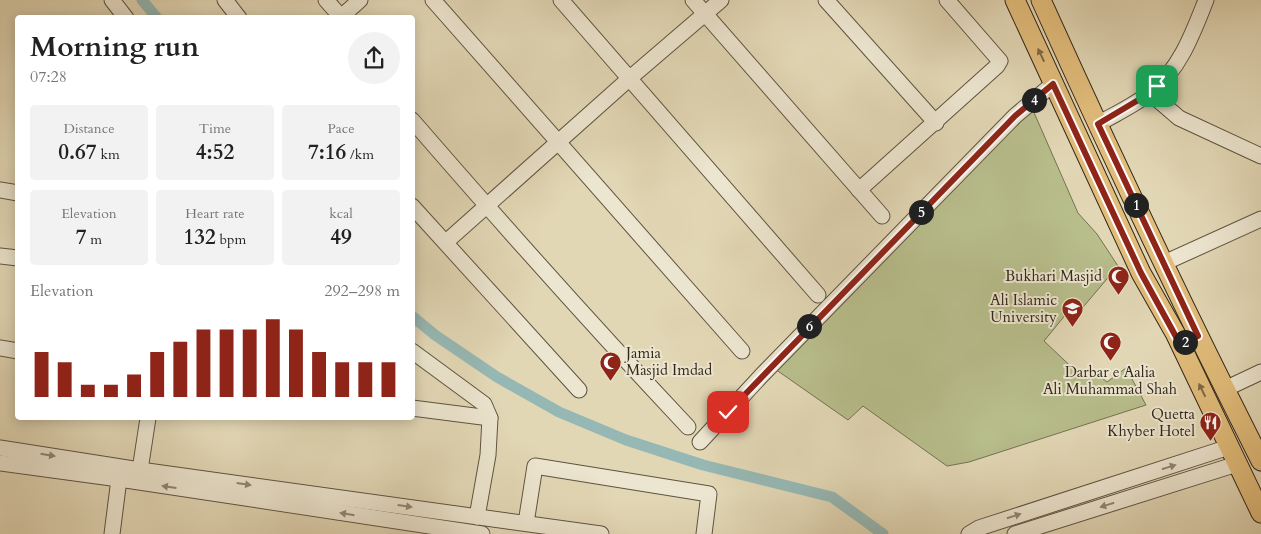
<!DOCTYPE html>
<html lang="en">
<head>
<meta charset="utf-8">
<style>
	body { margin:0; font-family:Cardo,serif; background:#f2f2f2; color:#222; height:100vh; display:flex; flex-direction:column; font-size:19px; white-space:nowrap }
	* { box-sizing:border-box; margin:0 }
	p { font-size:16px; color:#767676 }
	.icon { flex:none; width:28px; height:28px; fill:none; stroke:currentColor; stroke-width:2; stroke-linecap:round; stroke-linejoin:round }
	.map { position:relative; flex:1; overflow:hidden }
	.details { position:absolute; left:15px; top:15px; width:400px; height:405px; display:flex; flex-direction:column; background:#fff; border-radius:5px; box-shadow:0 2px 12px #0003 }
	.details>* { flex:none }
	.pin { position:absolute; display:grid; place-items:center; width:42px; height:42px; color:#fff; margin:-21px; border-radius:10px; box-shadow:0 2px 8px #0006 }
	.km { position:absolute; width:25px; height:25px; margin:-12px; border-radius:50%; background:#222; color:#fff; font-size:14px; line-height:25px; text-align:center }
	.round { display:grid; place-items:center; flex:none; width:52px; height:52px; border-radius:26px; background:#f2f2f2 }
	.overview { display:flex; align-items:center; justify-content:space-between; height:85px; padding:0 15px }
	h1 { font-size:28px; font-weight:800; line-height:38px }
	.stats { display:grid; grid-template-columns:repeat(3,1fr); gap:8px; height:85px; padding:5px 15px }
	.stats div { display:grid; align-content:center; border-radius:5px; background:#f2f2f2; text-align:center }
	.stats b { font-size:21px; font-weight:800 }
	.stats small { font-size:14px; font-weight:400 }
	.stats p { font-size:14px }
	.chart { height:140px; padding:10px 15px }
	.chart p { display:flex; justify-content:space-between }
	.chart svg { width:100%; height:90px; margin-top:5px; stroke:#8f2418; stroke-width:6 }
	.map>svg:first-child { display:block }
	.green { fill:#b7bd8b; stroke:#757252 }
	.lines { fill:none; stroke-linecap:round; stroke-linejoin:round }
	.canal { stroke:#96b8b4; stroke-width:11 }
	.minor-casing { stroke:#5f5341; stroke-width:17 }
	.major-casing { stroke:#33271a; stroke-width:21 }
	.minor { stroke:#ece5cf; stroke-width:15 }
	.major { stroke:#e1bc7a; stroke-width:19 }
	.oneway { fill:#816a45 }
	.oneway2 { fill:#908674 }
	.route-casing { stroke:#fff; stroke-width:10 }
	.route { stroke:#8f2418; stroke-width:6 }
	.labels { text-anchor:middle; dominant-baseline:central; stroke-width:4; stroke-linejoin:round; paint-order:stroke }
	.poi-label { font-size:15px; fill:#33271a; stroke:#ece5cf; text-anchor:end }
</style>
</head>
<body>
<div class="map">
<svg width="1261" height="534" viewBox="0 0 1261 534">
	<rect width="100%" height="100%" fill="#e2d7b5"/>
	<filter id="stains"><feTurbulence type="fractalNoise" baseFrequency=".004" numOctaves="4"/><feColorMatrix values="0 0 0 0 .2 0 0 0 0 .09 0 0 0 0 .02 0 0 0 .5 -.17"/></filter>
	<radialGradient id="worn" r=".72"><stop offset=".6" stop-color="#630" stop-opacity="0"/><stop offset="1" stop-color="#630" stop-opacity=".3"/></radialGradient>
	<!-- green -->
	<path class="green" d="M1032 108 1078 213 1097 234 1118 266 1078 313H1067L1044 341 1081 376 1092 370 1107 382 1126 368 1146 405 969 462 947 466 863 406 848 420 775 369Z"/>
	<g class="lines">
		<!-- canal -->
		<g class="canal">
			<path d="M142 0 157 18"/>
			<path d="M412 316 435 335 497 377 559 412 626 440 703 465 832 497 883 534"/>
		</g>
		<defs>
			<g id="minor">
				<path d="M112 0 126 18"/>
				<path d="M225 0 239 18"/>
				<path d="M326 0 341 17"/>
				<path d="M433 0 742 351"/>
				<path d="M561 0 818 295"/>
				<path d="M693 0 882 216"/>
				<path d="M826 0 936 123"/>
				<path d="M340 18 360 0"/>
				<path d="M1150 93 1179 118 1261 156"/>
				<path d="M412 120C502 224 594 327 688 427"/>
				<path d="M1098 124C1115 114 1135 105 1151 92 1180 69 1193 33 1206 0"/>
				<path d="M0 190 18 193"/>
				<path d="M859 190 997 66 1000 61 947 0"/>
				<path d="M412 206 579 390"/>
				<path d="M446 242 630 78 721 0"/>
				<path d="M0 256 18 258"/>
				<path d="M1164 263 1261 219"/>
				<path d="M0 348 18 351"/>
				<path d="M412 351 484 404 490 418 488 455 477 517"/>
				<path d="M1225 389 1261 372"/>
				<path d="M412 408 490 418"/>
				<path d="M700 442 762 375 1015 116 1053 84"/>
				<path d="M0 448 140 470 601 534"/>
				<path d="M0 463 119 479 482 534"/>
				<path d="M140 470 148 418"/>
				<path d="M526 523 535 466 709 494 704 534"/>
				<path d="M112 534 119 479"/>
				<path d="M969 534 979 528 1229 447"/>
				<path d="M1015 534 1237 464"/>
			</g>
			<g id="major">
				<path d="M1015 0 1141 273 1175 333 1261 513"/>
				<path d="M1041 0C1111 155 1184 309 1261 461"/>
			</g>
		</defs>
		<!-- minor casing -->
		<use href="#minor" class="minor-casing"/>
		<!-- major casing -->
		<use href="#major" class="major-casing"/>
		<!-- minor -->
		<use href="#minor" class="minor"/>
		<!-- major -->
		<use href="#major" class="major"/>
	</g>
	<!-- one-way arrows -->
	<defs><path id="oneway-solid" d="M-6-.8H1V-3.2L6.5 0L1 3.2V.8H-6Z" transform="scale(1.25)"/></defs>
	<g class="oneway">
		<use href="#oneway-solid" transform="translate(1041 55) rotate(-115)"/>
		<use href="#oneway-solid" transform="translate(1202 390) rotate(-116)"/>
	</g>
	<g class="oneway2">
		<use href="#oneway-solid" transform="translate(48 455) rotate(9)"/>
		<use href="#oneway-solid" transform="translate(1169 467) rotate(-18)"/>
		<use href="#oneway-solid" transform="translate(244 484) rotate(8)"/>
		<use href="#oneway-solid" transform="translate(169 487) rotate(-172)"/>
		<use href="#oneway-solid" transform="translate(1107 505) rotate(163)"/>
		<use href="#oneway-solid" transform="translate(405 506) rotate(8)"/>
		<use href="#oneway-solid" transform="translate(347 514) rotate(-171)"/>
		<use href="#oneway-solid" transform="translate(1014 516) rotate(-18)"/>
	</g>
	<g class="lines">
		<defs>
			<path id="route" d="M728 412 1015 116 1053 84 1141 273 1180 344 1198 336 1098 124 1150 93 1157 86"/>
		</defs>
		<!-- route casing -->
		<use href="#route" class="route-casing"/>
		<!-- route -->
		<use href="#route" class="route"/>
	</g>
	<!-- icons -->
	<defs>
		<symbol id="mosque-pin" viewBox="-11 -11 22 30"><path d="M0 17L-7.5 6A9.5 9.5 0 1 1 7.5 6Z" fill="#8f2418" stroke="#ece5cf"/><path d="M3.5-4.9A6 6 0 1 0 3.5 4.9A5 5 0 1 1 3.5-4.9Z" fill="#fff"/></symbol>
		<symbol id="university-pin" viewBox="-11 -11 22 30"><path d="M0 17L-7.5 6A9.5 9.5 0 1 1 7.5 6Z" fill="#8f2418" stroke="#ece5cf"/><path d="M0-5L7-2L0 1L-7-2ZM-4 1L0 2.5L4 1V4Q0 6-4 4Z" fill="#fff"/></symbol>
		<symbol id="restaurant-pin" viewBox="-11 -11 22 30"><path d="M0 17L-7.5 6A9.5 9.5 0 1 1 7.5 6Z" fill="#8f2418" stroke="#ece5cf"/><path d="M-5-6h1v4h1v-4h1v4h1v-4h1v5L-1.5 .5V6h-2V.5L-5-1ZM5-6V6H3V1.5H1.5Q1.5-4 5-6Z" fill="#fff"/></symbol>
	</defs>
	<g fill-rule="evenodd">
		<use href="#mosque-pin" x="1106" y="264" width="25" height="34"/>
		<use href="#university-pin" x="1060" y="296" width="25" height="34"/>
		<use href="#mosque-pin" x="1098" y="330" width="25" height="34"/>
		<use href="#mosque-pin" x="598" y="350" width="25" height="34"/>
		<use href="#restaurant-pin" x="1198" y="410" width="25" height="34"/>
	</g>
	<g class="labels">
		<!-- poi labels -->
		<g class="poi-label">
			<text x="1102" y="276">Bukhari Masjid</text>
			<text x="1057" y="300">Ali Islamic<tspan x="1057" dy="17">University</tspan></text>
			<text x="626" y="353" text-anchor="start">Jamia<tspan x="626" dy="17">Masjid Imdad</tspan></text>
			<text x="1110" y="372" text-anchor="middle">Darbar e Aalia<tspan x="1110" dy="17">Ali Muhammad Shah</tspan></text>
			<text x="1195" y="414">Quetta<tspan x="1195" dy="17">Khyber Hotel</tspan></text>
		</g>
	</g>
	<rect width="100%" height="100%" filter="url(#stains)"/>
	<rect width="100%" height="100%" fill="url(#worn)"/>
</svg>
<div class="pin" style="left:1157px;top:86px;background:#1e9e55"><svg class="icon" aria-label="arrive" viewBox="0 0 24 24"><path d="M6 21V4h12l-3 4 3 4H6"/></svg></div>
<div class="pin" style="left:728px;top:412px;background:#d93025"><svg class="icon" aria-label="check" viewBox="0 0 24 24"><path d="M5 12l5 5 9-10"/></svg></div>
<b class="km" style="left:1136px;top:205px">1</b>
<b class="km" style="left:1185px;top:342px">2</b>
<b class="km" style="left:1034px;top:100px">4</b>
<b class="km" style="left:921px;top:212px">5</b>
<b class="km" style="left:809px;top:326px">6</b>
<section class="details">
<div class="overview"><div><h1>Morning run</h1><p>07:28</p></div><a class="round"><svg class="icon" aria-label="share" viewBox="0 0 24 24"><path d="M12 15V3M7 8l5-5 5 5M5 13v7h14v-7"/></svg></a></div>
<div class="stats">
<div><p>Distance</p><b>0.67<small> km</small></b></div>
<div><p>Time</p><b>4:52</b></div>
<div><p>Pace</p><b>7:16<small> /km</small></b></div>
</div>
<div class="stats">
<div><p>Elevation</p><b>7<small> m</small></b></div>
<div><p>Heart rate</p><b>132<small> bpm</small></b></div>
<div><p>kcal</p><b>49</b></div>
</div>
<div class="chart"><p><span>Elevation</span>292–298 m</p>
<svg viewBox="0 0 160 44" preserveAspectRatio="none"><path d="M5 44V22M15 44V27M25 44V38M35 44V38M45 44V33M55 44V22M65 44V17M75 44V11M85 44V11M95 44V11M105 44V6M115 44V11M125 44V22M135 44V27M145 44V27M155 44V27"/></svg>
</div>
</section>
</div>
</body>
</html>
